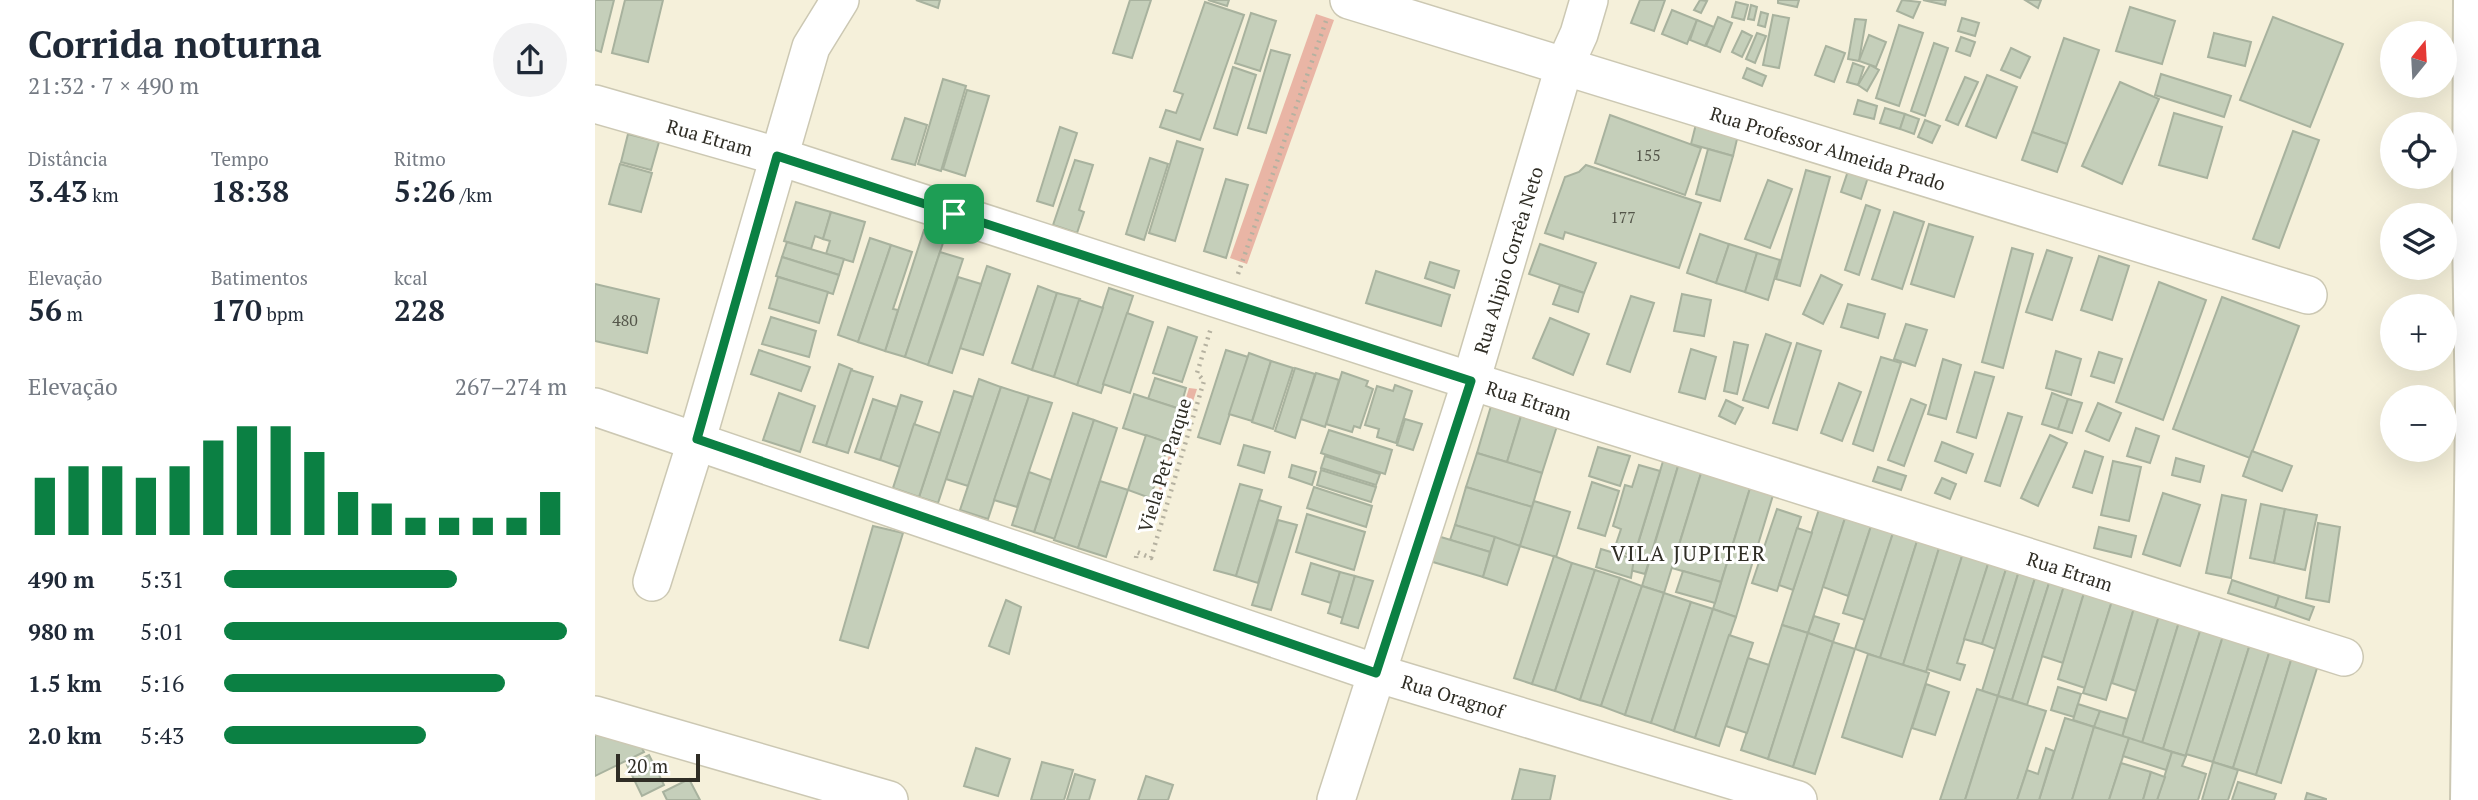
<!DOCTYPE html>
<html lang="pt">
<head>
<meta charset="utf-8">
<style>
	body { margin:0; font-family:"PT Serif",serif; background:#f2f2f3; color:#1f2937; height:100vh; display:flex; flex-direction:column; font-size:26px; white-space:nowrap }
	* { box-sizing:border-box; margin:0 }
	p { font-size:23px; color:#747a83 }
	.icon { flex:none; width:38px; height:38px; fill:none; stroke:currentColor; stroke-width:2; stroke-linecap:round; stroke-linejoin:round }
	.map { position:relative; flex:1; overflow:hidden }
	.side { display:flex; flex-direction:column; background:#fff; width:595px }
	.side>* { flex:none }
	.needle { width:46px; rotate:18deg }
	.buttons { position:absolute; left:1785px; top:21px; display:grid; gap:14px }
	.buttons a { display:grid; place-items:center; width:77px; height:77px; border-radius:50%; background:#fff; box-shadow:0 7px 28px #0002; font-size:35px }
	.scale { position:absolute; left:21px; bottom:18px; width:84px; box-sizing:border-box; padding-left:7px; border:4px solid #2f2d25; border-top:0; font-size:19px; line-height:24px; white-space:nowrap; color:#2f2d25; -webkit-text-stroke:5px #fff; paint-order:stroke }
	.pin { position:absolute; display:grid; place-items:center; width:60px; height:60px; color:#fff; margin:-30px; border-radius:14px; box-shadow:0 4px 10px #0006 }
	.round { display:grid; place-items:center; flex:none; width:74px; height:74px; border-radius:37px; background:#f2f2f3 }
	.headline { display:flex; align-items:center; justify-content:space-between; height:119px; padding:0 28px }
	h1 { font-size:38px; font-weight:700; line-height:52px }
	.metrics { display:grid; grid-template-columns:repeat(3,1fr); gap:10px; height:119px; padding:7px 28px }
	.metrics div { display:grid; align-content:center }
	.metrics b { font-size:30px; font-weight:700 }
	.metrics small { font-size:19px; font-weight:400 }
	.metrics p { font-size:19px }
	.chart { height:196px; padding:14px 28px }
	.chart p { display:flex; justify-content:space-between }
	.chart svg { width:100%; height:126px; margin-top:7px; stroke:#0b8043; stroke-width:6 }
	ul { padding:0 28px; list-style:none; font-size:23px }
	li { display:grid; grid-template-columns:112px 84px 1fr; align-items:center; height:52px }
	li i { height:18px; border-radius:9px; background:#0b8043 }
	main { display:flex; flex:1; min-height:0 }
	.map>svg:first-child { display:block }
	.green { fill:#e9b5a5 }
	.building { fill:#c5cfba; stroke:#a8b29e; stroke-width:2 }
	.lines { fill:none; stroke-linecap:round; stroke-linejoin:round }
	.minor-casing { stroke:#ccc8b3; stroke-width:40 }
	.highway-casing { stroke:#ccc8b3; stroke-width:42 }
	.path { stroke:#b5b1a0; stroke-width:4.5; stroke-dasharray:2 5; stroke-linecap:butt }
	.minor { stroke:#fff; stroke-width:37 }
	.highway { stroke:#fff; stroke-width:38 }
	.route-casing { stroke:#fff; stroke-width:14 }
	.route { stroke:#0b8043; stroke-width:9 }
	.labels { text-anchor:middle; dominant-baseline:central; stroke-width:6; stroke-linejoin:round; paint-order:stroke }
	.number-label { font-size:16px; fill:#54564a }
	.street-label { font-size:19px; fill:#2f2d25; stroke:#fff }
	.neighbourhood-label { font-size:21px; letter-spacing:2px; fill:#2f2d25; stroke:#fff }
</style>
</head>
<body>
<main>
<section class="side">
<div class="headline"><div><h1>Corrida noturna</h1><p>21:32 · 7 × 490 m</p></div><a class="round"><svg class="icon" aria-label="share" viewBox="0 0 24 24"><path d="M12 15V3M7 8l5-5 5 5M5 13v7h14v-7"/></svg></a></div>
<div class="metrics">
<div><p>Distância</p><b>3.43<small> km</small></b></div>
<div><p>Tempo</p><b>18:38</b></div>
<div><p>Ritmo</p><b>5:26<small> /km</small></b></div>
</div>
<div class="metrics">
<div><p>Elevação</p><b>56<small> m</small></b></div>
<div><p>Batimentos</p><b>170<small> bpm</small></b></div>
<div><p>kcal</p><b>228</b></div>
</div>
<div class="chart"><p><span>Elevação</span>267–274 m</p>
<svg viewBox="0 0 160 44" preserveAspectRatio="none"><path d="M5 44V24M15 44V20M25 44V20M35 44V24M45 44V20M55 44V11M65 44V6M75 44V6M85 44V15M95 44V29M105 44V33M115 44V38M125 44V38M135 44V38M145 44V38M155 44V29"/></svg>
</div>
<ul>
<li><b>490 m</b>5:31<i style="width:68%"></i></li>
<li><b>980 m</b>5:01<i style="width:100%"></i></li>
<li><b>1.5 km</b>5:16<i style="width:82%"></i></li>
<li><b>2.0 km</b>5:43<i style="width:59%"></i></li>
</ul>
</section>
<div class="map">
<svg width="1883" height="800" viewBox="0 0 1883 800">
	<rect width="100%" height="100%" fill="#f5f0da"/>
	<!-- green -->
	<g class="green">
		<path d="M721 14 739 20 652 264 635 258Z"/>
		<path d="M594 388 602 389 566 501 561 499Z"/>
	</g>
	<!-- building -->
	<g class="building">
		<path d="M0 0H19L6 52 0 50Z"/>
		<path d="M30 0H68L53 62 17 53Z"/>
		<path d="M321 0H345L343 8Z"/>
		<path d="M535 0H556L537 58 518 53Z"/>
		<path d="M613 0H634L632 6Z"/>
		<path d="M1045 0H1070L1059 31 1036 23Z"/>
		<path d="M1105 0 1112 1 1106 13 1099 10Z"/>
		<path d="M1183 0H1204L1202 7 1183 3Z"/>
		<path d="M1307 0 1325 2 1318 18 1302 11Z"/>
		<path d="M1328 0H1351L1350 5Z"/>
		<path d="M1430 0H1446L1443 8Z"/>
		<path d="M610 2 649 15 605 140 565 127 571 110 581 113 588 94 579 91Z"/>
		<path d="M1141 2 1153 5 1149 20 1137 17Z"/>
		<path d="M1156 5 1162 7 1159 20 1153 19Z"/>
		<path d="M1535 7 1580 21 1567 64 1521 51Z"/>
		<path d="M1077 10 1102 20 1092 44 1067 34Z"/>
		<path d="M1166 12 1173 14 1170 27 1163 25Z"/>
		<path d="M656 13 681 21 665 71 640 63Z"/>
		<path d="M1178 15 1194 18 1184 68 1168 65Z"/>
		<path d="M1123 17 1137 23 1125 52 1111 46Z"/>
		<path d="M1678 17 1748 44 1715 127 1645 100Z"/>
		<path d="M1367 18 1384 23 1380 36 1363 31Z"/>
		<path d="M1260 19 1271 20 1264 61 1253 59Z"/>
		<path d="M1102 20 1119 27 1110 46 1095 40Z"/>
		<path d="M1304 25 1328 33 1304 106 1281 98Z"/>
		<path d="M1147 31 1157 36 1147 57 1137 52Z"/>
		<path d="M1162 33 1171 36 1160 63 1151 59Z"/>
		<path d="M1619 33 1656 42 1650 66 1613 57Z"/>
		<path d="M1274 35 1291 42 1281 67 1264 61Z"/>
		<path d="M1366 37 1380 42 1375 56 1361 51Z"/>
		<path d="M1469 38 1504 50 1472 144 1437 132Z"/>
		<path d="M1339 43 1353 48 1330 116 1316 111Z"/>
		<path d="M1231 46 1250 53 1239 82 1220 75Z"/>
		<path d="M1416 48 1435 57 1425 78 1406 70Z"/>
		<path d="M676 50 695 55 671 133 653 128Z"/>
		<path d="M1258 63 1269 67 1263 85 1252 82Z"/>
		<path d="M1275 65 1284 70 1272 91 1263 85Z"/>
		<path d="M638 67 661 75 642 135 619 128Z"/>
		<path d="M1152 68 1171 76 1167 86 1148 78Z"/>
		<path d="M1566 74 1636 96 1629 117 1560 95Z"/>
		<path d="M1392 75 1422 87 1401 138 1371 126Z"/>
		<path d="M1370 77 1383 82 1363 125 1351 120Z"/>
		<path d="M348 79 371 86 346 171 323 164Z"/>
		<path d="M1525 82 1564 99 1527 184 1487 166Z"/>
		<path d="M372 90 394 96 370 176 348 169Z"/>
		<path d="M1263 100 1282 106 1279 119 1259 114Z"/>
		<path d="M1290 108 1310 114 1305 129 1285 123Z"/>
		<path d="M1579 113 1627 127 1612 178 1564 165Z"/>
		<path d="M1310 114 1324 119 1319 134 1305 129Z"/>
		<path d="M1015 115 1106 148 1090 195 1000 163Z"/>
		<path d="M310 118 332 125 320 165 297 159Z"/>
		<path d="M1330 120 1345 126 1337 143 1323 137Z"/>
		<path d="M1101 124 1143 135 1138 156 1096 144Z"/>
		<path d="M465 127 482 133 458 206 442 201Z"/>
		<path d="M1698 131 1724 140 1684 248 1658 239Z"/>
		<path d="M1437 132 1472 144 1462 172 1427 160Z"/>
		<path d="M33 134 64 142 56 170 26 162Z"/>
		<path d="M582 141 608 149 580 241 554 233Z"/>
		<path d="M1113 149 1138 156 1125 201 1101 194Z"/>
		<path d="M555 158 573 164 549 240 531 234Z"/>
		<path d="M480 160 498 165 484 210 489 212 482 233 458 225Z"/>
		<path d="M25 164 57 173 46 212 14 204Z"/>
		<path d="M991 165 1106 203 1084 268 970 232 968 239 950 233 970 177 984 172Z"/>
		<path d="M1255 165 1275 171 1266 199 1246 192Z"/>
		<path d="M1211 170 1235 177 1205 286 1181 279Z"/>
		<path d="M631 179 653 185 631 258 609 251Z"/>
		<path d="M1173 180 1197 189 1175 248 1150 239Z"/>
		<path d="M201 202 236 212 228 239 220 236 216 249 189 241Z"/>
		<path d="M1271 205 1285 210 1264 275 1250 270Z"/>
		<path d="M236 212 270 222 258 262 231 254 235 241 228 239Z"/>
		<path d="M1299 212 1329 222 1307 289 1277 279Z"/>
		<path d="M1334 224 1378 237 1359 297 1316 284Z"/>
		<path d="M329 230 350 237 310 357 290 351Z"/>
		<path d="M1105 234 1134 244 1121 283 1092 273Z"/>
		<path d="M275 238 296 245 263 342 243 335Z"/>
		<path d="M192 242 249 259 244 275 187 257Z"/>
		<path d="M945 244 1001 263 989 293 934 274Z"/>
		<path d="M1134 244 1162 253 1150 292 1121 283Z"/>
		<path d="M296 245 317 252 298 309 303 310 290 351 263 342Z"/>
		<path d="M1417 248 1438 254 1408 368 1387 362Z"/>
		<path d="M1452 250 1477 258 1457 320 1431 312Z"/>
		<path d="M345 252 368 259 333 365 310 357Z"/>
		<path d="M1162 253 1185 260 1173 300 1150 292Z"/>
		<path d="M1504 256 1534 266 1517 320 1486 310Z"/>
		<path d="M187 257 244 275 238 294 181 276Z"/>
		<path d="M835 262 864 271 859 288 830 278Z"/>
		<path d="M392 266 415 274 388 355 365 348Z"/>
		<path d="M781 271 855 295 846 326 771 303Z"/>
		<path d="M1226 275 1247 285 1228 324 1208 314Z"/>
		<path d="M183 277 233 292 224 323 174 308Z"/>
		<path d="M363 277 386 284 357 373 333 365Z"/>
		<path d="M1564 282 1611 300 1568 420 1521 402Z"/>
		<path d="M0 284 64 299 52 353 0 341Z"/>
		<path d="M965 285 989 293 983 312 958 304Z"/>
		<path d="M443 286 462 293 437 370 417 363Z"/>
		<path d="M514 288 538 296 506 393 482 385Z"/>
		<path d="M462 293 485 299 459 377 437 370Z"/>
		<path d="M1087 294 1116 300 1109 336 1079 331Z"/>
		<path d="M1036 296 1059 303 1035 372 1012 364Z"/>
		<path d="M1627 297 1704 326 1655 458 1578 429Z"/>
		<path d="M484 300 508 308 482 385 459 377Z"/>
		<path d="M1253 304 1290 314 1283 338 1246 327Z"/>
		<path d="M532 313 558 322 535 393 508 384Z"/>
		<path d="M176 317 221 331 214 357 167 344Z"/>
		<path d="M955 318 994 334 978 375 938 358Z"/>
		<path d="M1311 324 1332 330 1320 366 1299 359Z"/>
		<path d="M573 327 602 337 587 382 558 373Z"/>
		<path d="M1171 334 1196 343 1173 408 1148 400Z"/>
		<path d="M1139 342 1153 345 1142 394 1129 391Z"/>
		<path d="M1202 343 1226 351 1202 430 1178 423Z"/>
		<path d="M1096 349 1121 357 1110 399 1084 392Z"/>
		<path d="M164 350 215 367 206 391 156 374Z"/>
		<path d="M631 350 653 357 625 444 603 437Z"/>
		<path d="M1461 351 1486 359 1476 395 1451 388Z"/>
		<path d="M1504 352 1527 359 1519 383 1496 376Z"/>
		<path d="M654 353 676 361 657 421 634 414Z"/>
		<path d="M1286 357 1306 363 1278 451 1258 444Z"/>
		<path d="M1348 359 1366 365 1351 419 1333 414Z"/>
		<path d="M676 361 698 368 678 429 657 422Z"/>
		<path d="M244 364 257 369 231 446 218 442Z"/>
		<path d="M700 368 720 374 700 438 680 431Z"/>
		<path d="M256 370 278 377 253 453 231 446Z"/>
		<path d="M747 372 773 381 771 386 778 389 765 428 759 426 757 432 731 424Z"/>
		<path d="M1380 372 1399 377 1381 438 1362 432Z"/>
		<path d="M721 373 744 380 730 427 706 419Z"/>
		<path d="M560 378 591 388 585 409 553 399Z"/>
		<path d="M384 379 406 387 373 486 351 479Z"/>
		<path d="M1244 383 1266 392 1247 441 1226 433Z"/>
		<path d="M800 385 817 391 801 443 782 437 784 429 770 425 782 386 798 391Z"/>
		<path d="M406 387 434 396 393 519 365 510Z"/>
		<path d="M359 391 378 397 343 503 324 497Z"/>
		<path d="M184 393 220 406 205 452 168 440Z"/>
		<path d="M1457 393 1473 399 1463 429 1447 424Z"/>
		<path d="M539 394 585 409 574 443 528 428Z"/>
		<path d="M306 395 327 402 305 467 285 460Z"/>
		<path d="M434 396 457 403 422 507 399 500Z"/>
		<path d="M278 399 302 407 285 460 260 452Z"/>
		<path d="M1316 399 1331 405 1309 466 1293 460Z"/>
		<path d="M1473 399 1487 403 1477 433 1463 429Z"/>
		<path d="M1131 400 1148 408 1140 424 1124 416Z"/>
		<path d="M1503 403 1526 413 1514 441 1491 431Z"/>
		<path d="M896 406 926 416 912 462 882 453Z"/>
		<path d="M478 413 499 420 460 539 439 532Z"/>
		<path d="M1413 413 1427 417 1405 486 1390 481Z"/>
		<path d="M926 416 962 426 947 473 912 462Z"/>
		<path d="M810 419 827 424 818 450 802 445Z"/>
		<path d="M499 420 522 428 483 548 459 540Z"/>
		<path d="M319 424 345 433 324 497 298 488Z"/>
		<path d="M1541 428 1564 436 1555 463 1532 456Z"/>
		<path d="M734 430 797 450 790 474 726 453Z"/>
		<path d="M551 435 574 443 555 498 533 490Z"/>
		<path d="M1455 435 1472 443 1443 506 1426 498Z"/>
		<path d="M1347 442 1378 454 1371 473 1340 461Z"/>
		<path d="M649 445 675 452 669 473 643 465Z"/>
		<path d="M1003 447 1035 456 1025 486 994 476Z"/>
		<path d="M1490 451 1508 457 1497 493 1478 487Z"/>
		<path d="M1657 451 1697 466 1687 491 1648 476Z"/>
		<path d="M882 453 947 473 937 507 871 487Z"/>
		<path d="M730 456 785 474 781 485 726 468Z"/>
		<path d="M1069 458 1084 463 1050 574 1035 570Z"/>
		<path d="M1581 458 1609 466 1605 482 1577 475Z"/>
		<path d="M1518 461 1546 467 1534 521 1506 515Z"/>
		<path d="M1084 463 1107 470 1069 593 1047 586Z"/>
		<path d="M697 465 721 472 717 485 694 477Z"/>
		<path d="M1044 465 1065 471 1039 556 1019 550 1026 529 1018 526 1030 485 1037 487Z"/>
		<path d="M1283 467 1311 476 1306 490 1278 481Z"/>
		<path d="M726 470 781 487 776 502 722 485Z"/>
		<path d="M1107 470 1156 485 1126 582 1077 568Z"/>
		<path d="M434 472 456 480 439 532 417 525Z"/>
		<path d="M1347 478 1361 484 1355 499 1340 493Z"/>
		<path d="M505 481 533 490 511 557 483 548Z"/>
		<path d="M997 482 1024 491 1010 536 983 528Z"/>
		<path d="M645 484 667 490 641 576 619 570Z"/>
		<path d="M1156 485 1179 492 1141 617 1118 609Z"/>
		<path d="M719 487 777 506 771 527 712 508Z"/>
		<path d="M871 487 937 507 925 546 860 525Z"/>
		<path d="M1568 493 1605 505 1585 566 1548 554Z"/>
		<path d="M1627 495 1651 500 1636 578 1611 573Z"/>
		<path d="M664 500 686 507 663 583 641 576Z"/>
		<path d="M939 501 975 512 961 557 925 546Z"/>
		<path d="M1666 504 1690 509 1679 563 1655 558Z"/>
		<path d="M1225 506 1251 515 1213 633 1187 625Z"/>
		<path d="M1182 509 1206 517 1182 591 1157 583Z"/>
		<path d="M1690 509 1722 515 1710 570 1679 563Z"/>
		<path d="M712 514 770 532 759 570 701 552Z"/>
		<path d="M1251 515 1277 523 1253 596 1228 587Z"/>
		<path d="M683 520 702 525 676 610 657 605Z"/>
		<path d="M1277 523 1299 530 1270 620 1248 613Z"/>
		<path d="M1723 523 1745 527 1734 602 1711 598Z"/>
		<path d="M860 525 900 537 895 552 855 540Z"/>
		<path d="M278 526 308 533 273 648 245 640Z"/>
		<path d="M1504 527 1541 536 1536 557 1499 548Z"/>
		<path d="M1202 528 1217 533 1198 590 1184 585Z"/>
		<path d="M1299 530 1323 538 1285 658 1260 649Z"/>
		<path d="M836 534 895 552 888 577 828 559Z"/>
		<path d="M900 537 925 546 912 585 888 577Z"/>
		<path d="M1323 538 1345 545 1308 665 1285 658Z"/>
		<path d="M1345 545 1368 553 1331 672 1308 665Z"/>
		<path d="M1006 549 1039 559 1036 578 1001 567Z"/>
		<path d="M1368 553 1394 561 1362 663 1370 665 1365 680 1332 669Z"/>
		<path d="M959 556 977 563 937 684 919 678Z"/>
		<path d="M1394 561 1412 566 1387 644 1369 639Z"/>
		<path d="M716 563 745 572 736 603 707 594Z"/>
		<path d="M977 563 1000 570 960 691 937 684Z"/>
		<path d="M1412 566 1424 571 1400 649 1387 644Z"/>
		<path d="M1000 570 1025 578 985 700 960 691Z"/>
		<path d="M1088 571 1126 582 1120 603 1081 592Z"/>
		<path d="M1424 571 1441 575 1403 696 1387 691Z"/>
		<path d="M745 572 760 576 748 618 733 613Z"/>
		<path d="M1441 575 1455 580 1417 700 1403 696Z"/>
		<path d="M760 576 778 581 763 628 746 623Z"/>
		<path d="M1025 578 1047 586 1006 706 985 700Z"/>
		<path d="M1455 580 1469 586 1432 705 1417 700Z"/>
		<path d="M1637 580 1684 596 1680 608 1633 593Z"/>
		<path d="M1047 586 1069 593 1030 715 1006 706Z"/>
		<path d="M1469 586 1489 593 1468 663 1447 656Z"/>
		<path d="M1069 593 1096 602 1056 723 1030 715Z"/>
		<path d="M1489 593 1517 601 1490 688 1463 679Z"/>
		<path d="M1684 596 1719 607 1714 620 1680 608Z"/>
		<path d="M411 600 426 607 414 654 394 646Z"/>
		<path d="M1517 601 1539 608 1511 700 1488 693Z"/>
		<path d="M1096 602 1118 609 1079 731 1056 723Z"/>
		<path d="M1539 608 1564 616 1541 691 1517 683Z"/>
		<path d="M1118 609 1141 617 1100 738 1079 731Z"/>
		<path d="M1219 616 1244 624 1238 642 1213 633Z"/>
		<path d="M1564 616 1584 622 1547 743 1527 737Z"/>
		<path d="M1584 622 1606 628 1568 749 1547 743Z"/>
		<path d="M1187 625 1213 633 1173 759 1146 750Z"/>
		<path d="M1606 628 1628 636 1591 756 1568 749Z"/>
		<path d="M1213 633 1238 642 1198 767 1173 759Z"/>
		<path d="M1134 635 1158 643 1124 746 1100 738Z"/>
		<path d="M1628 636 1655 644 1618 762 1591 754Z"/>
		<path d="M1238 642 1260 649 1220 774 1198 767Z"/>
		<path d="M1655 644 1675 650 1638 768 1618 762Z"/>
		<path d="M1675 650 1697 657 1661 775 1638 768Z"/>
		<path d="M1273 654 1334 673 1307 757 1247 737Z"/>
		<path d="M1697 657 1723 665 1686 783 1661 775Z"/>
		<path d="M1153 658 1174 665 1152 733 1131 726Z"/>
		<path d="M1331 684 1354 692 1340 735 1317 728Z"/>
		<path d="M1463 687 1486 694 1479 717 1456 710Z"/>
		<path d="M1382 689 1403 696 1370 800H1345Z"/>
		<path d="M1403 696 1451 711 1422 800H1370Z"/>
		<path d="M1483 704 1505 711 1499 727 1478 720Z"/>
		<path d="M1505 711 1532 719 1527 737 1499 727Z"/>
		<path d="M1470 718 1499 727 1477 800H1444Z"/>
		<path d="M0 726 44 742 49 752 0 776Z"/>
		<path d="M1499 727 1534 738 1514 800H1477Z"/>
		<path d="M1534 738 1577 752 1571 770 1528 756Z"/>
		<path d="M381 748 415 759 403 796 369 786Z"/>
		<path d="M1451 748 1459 751 1444 800H1422L1432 770 1443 774Z"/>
		<path d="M1577 752 1591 756 1587 766 1611 774 1603 800H1562Z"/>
		<path d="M54 755 69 785 47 796 32 765Z"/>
		<path d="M447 762 478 770 469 800H436Z"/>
		<path d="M1618 762 1643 770 1633 800H1607Z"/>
		<path d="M1526 763 1556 772 1548 800H1514Z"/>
		<path d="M925 769 960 776 955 800H917Z"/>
		<path d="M1556 772 1570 777 1562 800H1548Z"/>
		<path d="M480 774 500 780 494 800H472Z"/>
		<path d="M551 776 578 785 573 800H543Z"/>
		<path d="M94 779 105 800H72L68 792Z"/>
		<path d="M1643 782 1681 794 1679 800H1637Z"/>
		<path d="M1712 793 1731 799V800H1710Z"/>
	</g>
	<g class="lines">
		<defs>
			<g id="minor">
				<path d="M754 0 1713 295"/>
				<path d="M0 104 182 156 876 381 1749 657"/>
				<path d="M0 407 781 673 1203 800"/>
				<path d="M57 582 102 439 216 47 245 0"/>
				<path d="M0 715 294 800"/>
				<path d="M741 800 876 381 969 67 984 34 994 0"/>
			</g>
			<path id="highway" d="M1875 800 1880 412 1877 235 1878 0"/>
		</defs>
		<!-- minor casing -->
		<use href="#minor" class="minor-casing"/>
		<!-- highway casing -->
		<use href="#highway" class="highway-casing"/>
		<!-- path -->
		<g class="path">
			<path d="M643 274 731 21"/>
			<path d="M541 558 542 552 556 558 609 381 602 373 616 328"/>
		</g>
		<!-- minor -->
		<use href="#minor" class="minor"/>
		<!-- highway -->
		<use href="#highway" class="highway"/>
	</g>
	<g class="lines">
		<defs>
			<path id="route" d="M182 156 876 381 781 673 102 439Z"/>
		</defs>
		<!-- route casing -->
		<use href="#route" class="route-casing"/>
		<!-- route -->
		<use href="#route" class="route"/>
	</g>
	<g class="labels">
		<!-- number labels -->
		<g class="number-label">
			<text x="1053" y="155">155</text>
			<text x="1028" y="217">177</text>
			<text x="30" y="320">480</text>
		</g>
		<!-- street labels -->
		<g class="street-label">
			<text transform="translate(115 137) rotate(16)">Rua Etram</text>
			<text transform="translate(1233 148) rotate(17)">Rua Professor Almeida Prado</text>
			<text transform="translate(913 260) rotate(-73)">Rua Alipio Corrêa Neto</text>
			<text transform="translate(934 400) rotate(18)">Rua Etram</text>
			<text transform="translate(569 465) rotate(-73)">Viela Pet Parque</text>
			<text transform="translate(1475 571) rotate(18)">Rua Etram</text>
			<text transform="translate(858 696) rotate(17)">Rua Oragnof</text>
		</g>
		<!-- neighbourhood labels -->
		<g class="neighbourhood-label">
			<text x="1094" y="553">VILA JUPITER</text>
		</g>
	</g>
</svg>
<div class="buttons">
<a><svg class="needle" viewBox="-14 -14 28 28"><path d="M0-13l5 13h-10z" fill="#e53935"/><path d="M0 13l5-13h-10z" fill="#747a83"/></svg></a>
<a><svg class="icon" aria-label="locate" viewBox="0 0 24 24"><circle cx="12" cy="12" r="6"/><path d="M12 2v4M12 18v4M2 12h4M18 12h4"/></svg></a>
<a><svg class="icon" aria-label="layers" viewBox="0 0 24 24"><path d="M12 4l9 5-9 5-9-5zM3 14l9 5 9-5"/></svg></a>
<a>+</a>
<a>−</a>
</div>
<div class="scale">20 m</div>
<div class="pin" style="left:359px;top:214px;background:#1e9e55"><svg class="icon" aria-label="arrive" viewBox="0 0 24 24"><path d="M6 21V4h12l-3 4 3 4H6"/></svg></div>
</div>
</main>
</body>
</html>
